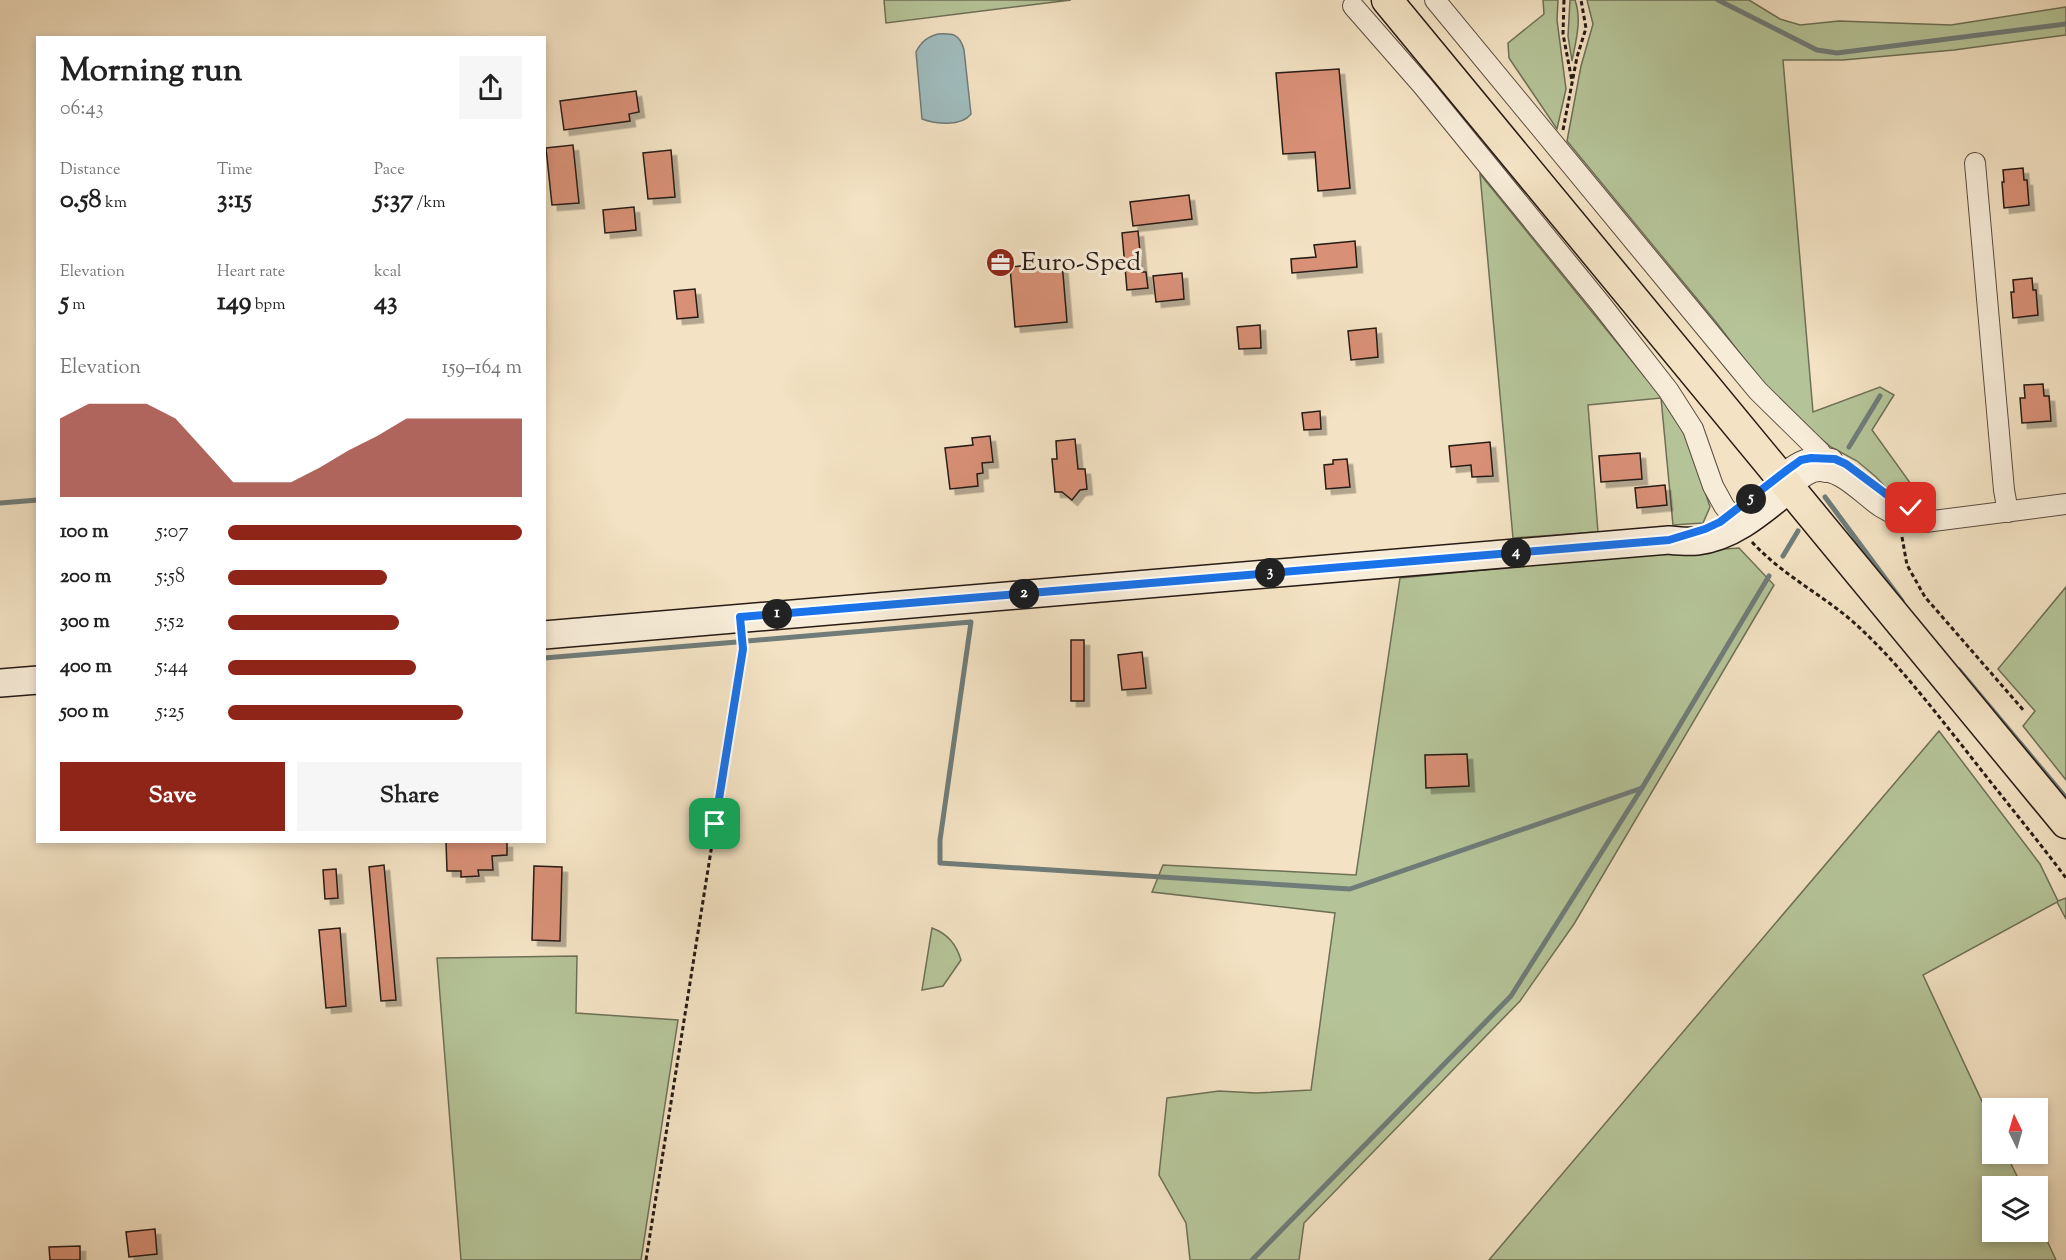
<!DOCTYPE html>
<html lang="en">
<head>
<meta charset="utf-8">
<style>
	body { margin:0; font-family:"Sorts Mill Goudy",serif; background:#f6f6f6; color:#222; height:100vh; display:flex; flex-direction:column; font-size:22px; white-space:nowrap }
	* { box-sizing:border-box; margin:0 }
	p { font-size:20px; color:#767676 }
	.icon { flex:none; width:33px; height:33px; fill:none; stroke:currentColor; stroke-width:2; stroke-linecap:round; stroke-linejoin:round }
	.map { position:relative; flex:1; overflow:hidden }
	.side { position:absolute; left:36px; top:36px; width:510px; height:807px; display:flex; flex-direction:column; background:#fff; border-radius:0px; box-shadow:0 3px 9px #0003 }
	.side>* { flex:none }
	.needle { width:39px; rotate:355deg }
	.buttons { position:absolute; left:1982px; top:1098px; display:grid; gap:12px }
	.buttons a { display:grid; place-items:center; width:66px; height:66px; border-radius:0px; background:#fff; box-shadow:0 3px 9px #0003; font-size:30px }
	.pin { position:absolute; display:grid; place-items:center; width:51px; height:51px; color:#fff; margin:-26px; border-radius:12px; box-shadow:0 3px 9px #0006 }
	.km { position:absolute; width:30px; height:30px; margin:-15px; border-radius:50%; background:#222; color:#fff; font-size:16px; line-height:30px; text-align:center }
	.round { display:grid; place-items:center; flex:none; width:63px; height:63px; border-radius:0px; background:#f6f6f6 }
	.overview { display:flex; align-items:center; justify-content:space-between; height:102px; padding:0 24px }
	h1 { font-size:33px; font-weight:800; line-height:45px }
	.figures { display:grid; grid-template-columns:repeat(3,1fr); gap:9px; height:102px; padding:6px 24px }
	.figures div { display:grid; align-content:center }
	.figures b { font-size:26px; font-weight:800 }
	.figures small { font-size:16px; font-weight:400 }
	.figures p { font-size:16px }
	.chart { height:168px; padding:12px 24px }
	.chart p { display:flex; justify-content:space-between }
	.chart svg { width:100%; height:108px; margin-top:6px; fill:#8f2418; opacity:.7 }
	.button { display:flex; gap:12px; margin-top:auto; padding:12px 24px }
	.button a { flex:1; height:69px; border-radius:0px; background:#8f2418; color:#fff; font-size:24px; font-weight:800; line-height:69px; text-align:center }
	.button a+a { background:#f6f6f6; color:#222 }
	ul { padding:0 24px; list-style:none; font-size:20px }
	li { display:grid; grid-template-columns:96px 72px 1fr; align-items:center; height:45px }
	li i { height:15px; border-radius:8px; background:#8f2418 }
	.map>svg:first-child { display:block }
	.green { fill:#b5c498; stroke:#6e7056; stroke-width:1.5 }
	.water { fill:#9fbcbd; stroke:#6f7c79; stroke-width:1.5 }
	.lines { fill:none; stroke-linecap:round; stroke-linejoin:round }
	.stream { stroke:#6f7c79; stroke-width:5 }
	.building { fill:#d89076; stroke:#271b14; stroke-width:1.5; filter:url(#shadow) }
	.street-casing { stroke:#5a4d40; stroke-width:22 }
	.secondary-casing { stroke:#271b14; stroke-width:30 }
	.primary-casing { stroke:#271b14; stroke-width:33 }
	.path { stroke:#271b14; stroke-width:3; stroke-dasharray:4.5 3; stroke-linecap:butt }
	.street { stroke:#f7ecd8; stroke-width:20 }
	.secondary { stroke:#f7ecd8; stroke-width:27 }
	.primary { stroke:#f3e2c3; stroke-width:30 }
	.route-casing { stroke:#fff; stroke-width:12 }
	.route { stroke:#1a73e8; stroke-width:8 }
	.labels { text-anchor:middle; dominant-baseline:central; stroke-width:6; stroke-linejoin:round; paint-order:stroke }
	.poi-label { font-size:26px; fill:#271b14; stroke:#f7ecd8; text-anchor:start }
</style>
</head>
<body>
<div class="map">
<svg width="2066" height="1260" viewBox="0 0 2066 1260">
	<defs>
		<filter id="shadow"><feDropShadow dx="5.5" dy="5.5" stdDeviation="0" flood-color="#0004"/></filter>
	</defs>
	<rect width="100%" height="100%" fill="#f3e2c3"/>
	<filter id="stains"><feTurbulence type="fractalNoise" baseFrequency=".00333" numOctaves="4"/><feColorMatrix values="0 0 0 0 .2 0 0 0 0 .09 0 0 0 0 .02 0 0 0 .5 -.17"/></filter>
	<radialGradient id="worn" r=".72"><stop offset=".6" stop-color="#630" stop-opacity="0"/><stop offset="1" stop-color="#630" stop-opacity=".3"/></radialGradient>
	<!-- green -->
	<g class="green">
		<path d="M884 0H1071L886 23Z"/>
		<path d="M1543 0H1558L1557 20 1566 89 1557 129 1509 58 1508 43 1544 14Z"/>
		<path d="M1570 0H1575C1582 20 1576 40 1572 61L1568 36Z"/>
		<path d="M1587 0H1749L1780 19 1800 25 1839 21 1951 25 2066 7V35L1954 50 1843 60H1783L1813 412 1880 387 1894 395 1872 430 1926 505 1891 493 1876 477 1857 461 1831 447 1776 401 1716 322 1567 141 1581 66 1593 24Z"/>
		<path d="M1480 174 1662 398 1687 437 1710 507 1703 523 1673 525 1661 398 1588 405 1598 532 1513 538Z"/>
		<path d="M1739 548 1774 585 1574 924 1520 1001 1304 1223 1299 1260H1190L1186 1223 1159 1175 1167 1098 1219 1091 1256 1093 1311 1090 1335 913 1152 892 1163 865 1356 875 1400 578 1638 555Z"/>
		<path d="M2066 587V780L2023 726 2035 711 1998 669Z"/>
		<path d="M1939 731 2040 864 2058 901 2066 898V919L2057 902 1923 975 1992 1123V1154H2006L2022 1186H1992V1232H2037V1219L2056 1260H1489Z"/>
		<path d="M932 928C948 934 956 944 961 960L943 986 922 990Z"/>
		<path d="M577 956 576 1013 678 1020 641 1260H461L437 958Z"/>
	</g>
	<!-- water -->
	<path class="water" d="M938 34C953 33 960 34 964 50L971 114C961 127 936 124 922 119L916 52C921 42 927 37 938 34Z"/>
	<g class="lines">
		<!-- stream -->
		<g class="stream">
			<path d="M1718 0 1817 50 1837 53 2066 24"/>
			<path d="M1849 447 1880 396"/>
			<path d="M1825 497 1902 601"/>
			<path d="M0 503 38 500"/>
			<path d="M1783 556 1798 531"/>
			<path d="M747 641 971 622 940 840V863L1350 889 1642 788 1769 576"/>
			<path d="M544 658 737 642"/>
			<path d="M1959 670 2066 798"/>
			<path d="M1252 1260 1511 996 1642 788"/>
		</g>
	</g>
	<!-- building -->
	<g class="building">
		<path d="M1339 69 1350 188 1318 191 1315 152 1283 154 1276 73Z"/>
		<path d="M636 91 639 112 629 114 630 121 564 130 560 101Z"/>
		<path d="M573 145 579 203 552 205 546 148Z"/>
		<path d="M671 150 675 197 648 199 643 153Z"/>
		<path d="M2023 168 2024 180H2027L2029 205 2004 208 2002 182H2004L2003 170Z"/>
		<path d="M1189 195 1192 219 1133 226 1130 202Z"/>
		<path d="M634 207 636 230 605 233 603 210Z"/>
		<path d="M1138 231 1142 272H1146L1148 288 1127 290 1122 233Z"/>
		<path d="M1355 241 1357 267 1292 273 1291 259 1316 257 1314 245Z"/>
		<path d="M1062 262 1067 322 1015 327 1010 267Z"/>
		<path d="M1182 273 1184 299 1156 302 1153 276Z"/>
		<path d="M2032 278 2033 290H2036L2038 315 2013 318 2011 292H2014L2013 280Z"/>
		<path d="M695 289 698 317 677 319 674 291Z"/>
		<path d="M1260 325 1261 348 1239 349 1237 327Z"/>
		<path d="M1376 328 1378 357 1351 360 1348 331Z"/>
		<path d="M2043 384 2044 396H2049L2051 421 2022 423 2020 398H2025L2024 385Z"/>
		<path d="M1320 411 1321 429 1304 430 1302 413Z"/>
		<path d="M990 436 993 462 982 463 983 473 977 474 978 486 950 489 945 448 973 445 972 438Z"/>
		<path d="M1075 439 1078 469H1085L1087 489 1080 490 1072 500 1062 492H1055L1052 459H1057L1056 441Z"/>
		<path d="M1490 442 1493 476 1472 477 1471 465 1451 467 1449 446Z"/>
		<path d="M1640 453 1642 479 1601 482 1599 456Z"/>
		<path d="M1347 459 1350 487 1326 489 1324 465 1333 464V460Z"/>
		<path d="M1665 485 1667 505 1637 508 1635 488Z"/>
		<rect x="1071" y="640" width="13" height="61"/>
		<path d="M1142 652 1146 688 1122 690 1118 655Z"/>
		<path d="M1467 754 1469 786 1426 788 1425 755Z"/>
		<path d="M446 842H507V855L492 856 493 870H478L479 876 461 877V871H447Z"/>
		<path d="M384 865 396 1000 381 1001 369 867Z"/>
		<path d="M534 866 562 867 560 941 532 940Z"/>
		<path d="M336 869 338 898 325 899 323 870Z"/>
		<path d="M340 928 346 1006 326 1008 319 930Z"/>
		<path d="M155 1229 157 1254 129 1257 126 1232Z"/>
		<path d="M80 1246V1260H50L49 1247Z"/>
	</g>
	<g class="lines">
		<defs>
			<g id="street">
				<path d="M1435 0 1738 367 1758 391 1820 452 1824 458 1825 472"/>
				<path d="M1353 6 1423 86 1600 303 1668 390 1693 429 1713 486 1724 506 1740 526"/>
				<path d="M1975 163 2004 490 2008 512"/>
				<path d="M1780 476C1798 461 1808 455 1832 459"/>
				<path d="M1790 488C1797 482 1804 475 1813 472 1839 465 1862 495 1881 507 1895 516 1909 521 1925 522L2066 504"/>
			</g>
			<g id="secondary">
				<path d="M544 635 1669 540C1678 541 1688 542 1697 541 1733 537 1763 510 1790 488"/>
				<path d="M0 683 38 680"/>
			</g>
			<path id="primary" d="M1387 0 2066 823"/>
		</defs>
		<!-- street casing -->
		<use href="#street" class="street-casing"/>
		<!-- secondary casing -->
		<use href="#secondary" class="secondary-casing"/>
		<!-- primary casing -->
		<use href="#primary" class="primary-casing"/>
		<!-- path -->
		<g class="path">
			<path d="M1564 0 1563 34 1572 81"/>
			<path d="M1563 130 1577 57 1586 28 1581 0"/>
			<path d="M1902 537 1907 565 1925 597 2025 712"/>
			<path d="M1752 542C1785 578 1828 597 1862 630 1900 666 1932 708 1964 748 1998 792 2033 834 2066 878"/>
			<path d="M646 1260 743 649 742 640"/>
		</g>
		<!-- street -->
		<use href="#street" class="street"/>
		<!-- secondary -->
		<use href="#secondary" class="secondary"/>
		<!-- primary -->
		<use href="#primary" class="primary"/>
	</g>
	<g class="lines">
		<defs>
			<path id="route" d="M715 824 743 649 740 617 1669 540 1705 529 1720 522 1787 470 1801 460 1811 458 1835 459 1846 464 1890 497 1911 508"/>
		</defs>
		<!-- route casing -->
		<use href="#route" class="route-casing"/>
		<!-- route -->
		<use href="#route" class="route"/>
	</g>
	<!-- icons -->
	<defs>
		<symbol id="office-disc" viewBox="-11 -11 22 22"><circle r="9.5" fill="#8f2418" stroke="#f7ecd8"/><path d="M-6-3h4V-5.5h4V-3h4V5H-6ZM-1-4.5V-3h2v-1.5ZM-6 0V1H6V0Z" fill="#fff"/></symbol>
	</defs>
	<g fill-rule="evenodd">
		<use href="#office-disc" x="984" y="246" width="33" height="33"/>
	</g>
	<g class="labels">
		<!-- poi labels -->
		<g class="poi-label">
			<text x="1021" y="263">Euro-Sped</text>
		</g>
	</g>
	<rect width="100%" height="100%" filter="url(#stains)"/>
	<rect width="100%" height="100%" fill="url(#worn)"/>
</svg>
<div class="buttons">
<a><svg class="needle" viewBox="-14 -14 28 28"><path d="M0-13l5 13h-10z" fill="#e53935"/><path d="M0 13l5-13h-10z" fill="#767676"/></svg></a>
<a><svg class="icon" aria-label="layers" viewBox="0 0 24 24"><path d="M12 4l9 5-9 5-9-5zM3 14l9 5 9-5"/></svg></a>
</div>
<div class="pin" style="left:715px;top:824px;background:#1e9e55"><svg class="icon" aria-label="arrive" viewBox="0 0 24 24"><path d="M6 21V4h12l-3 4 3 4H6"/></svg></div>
<div class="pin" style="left:1911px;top:508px;background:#d93025"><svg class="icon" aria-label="check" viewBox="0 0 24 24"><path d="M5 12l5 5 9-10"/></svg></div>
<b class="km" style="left:777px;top:614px">1</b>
<b class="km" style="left:1024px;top:594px">2</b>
<b class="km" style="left:1270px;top:573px">3</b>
<b class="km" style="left:1516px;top:553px">4</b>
<b class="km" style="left:1751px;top:499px">5</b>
<section class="side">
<div class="overview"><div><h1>Morning run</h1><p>06:43</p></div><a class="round"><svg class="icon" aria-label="share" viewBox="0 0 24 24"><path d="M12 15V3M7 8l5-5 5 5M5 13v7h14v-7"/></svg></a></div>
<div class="figures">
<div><p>Distance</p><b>0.58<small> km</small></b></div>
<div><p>Time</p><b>3:15</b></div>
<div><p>Pace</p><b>5:37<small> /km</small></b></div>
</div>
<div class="figures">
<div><p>Elevation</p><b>5<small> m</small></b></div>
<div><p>Heart rate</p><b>149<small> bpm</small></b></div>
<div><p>kcal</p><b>43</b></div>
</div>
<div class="chart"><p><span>Elevation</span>159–164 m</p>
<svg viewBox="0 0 160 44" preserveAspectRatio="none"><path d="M0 44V12L10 6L20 6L30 6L40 12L50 25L60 38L70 38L80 38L90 32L100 25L110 19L120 12L130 12L140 12L150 12L160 12V44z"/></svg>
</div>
<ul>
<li><b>100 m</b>5:07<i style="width:100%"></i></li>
<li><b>200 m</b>5:58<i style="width:54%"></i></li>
<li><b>300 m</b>5:52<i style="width:58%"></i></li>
<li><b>400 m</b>5:44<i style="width:64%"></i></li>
<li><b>500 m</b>5:25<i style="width:80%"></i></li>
</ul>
<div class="button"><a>Save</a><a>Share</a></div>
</section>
</div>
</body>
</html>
